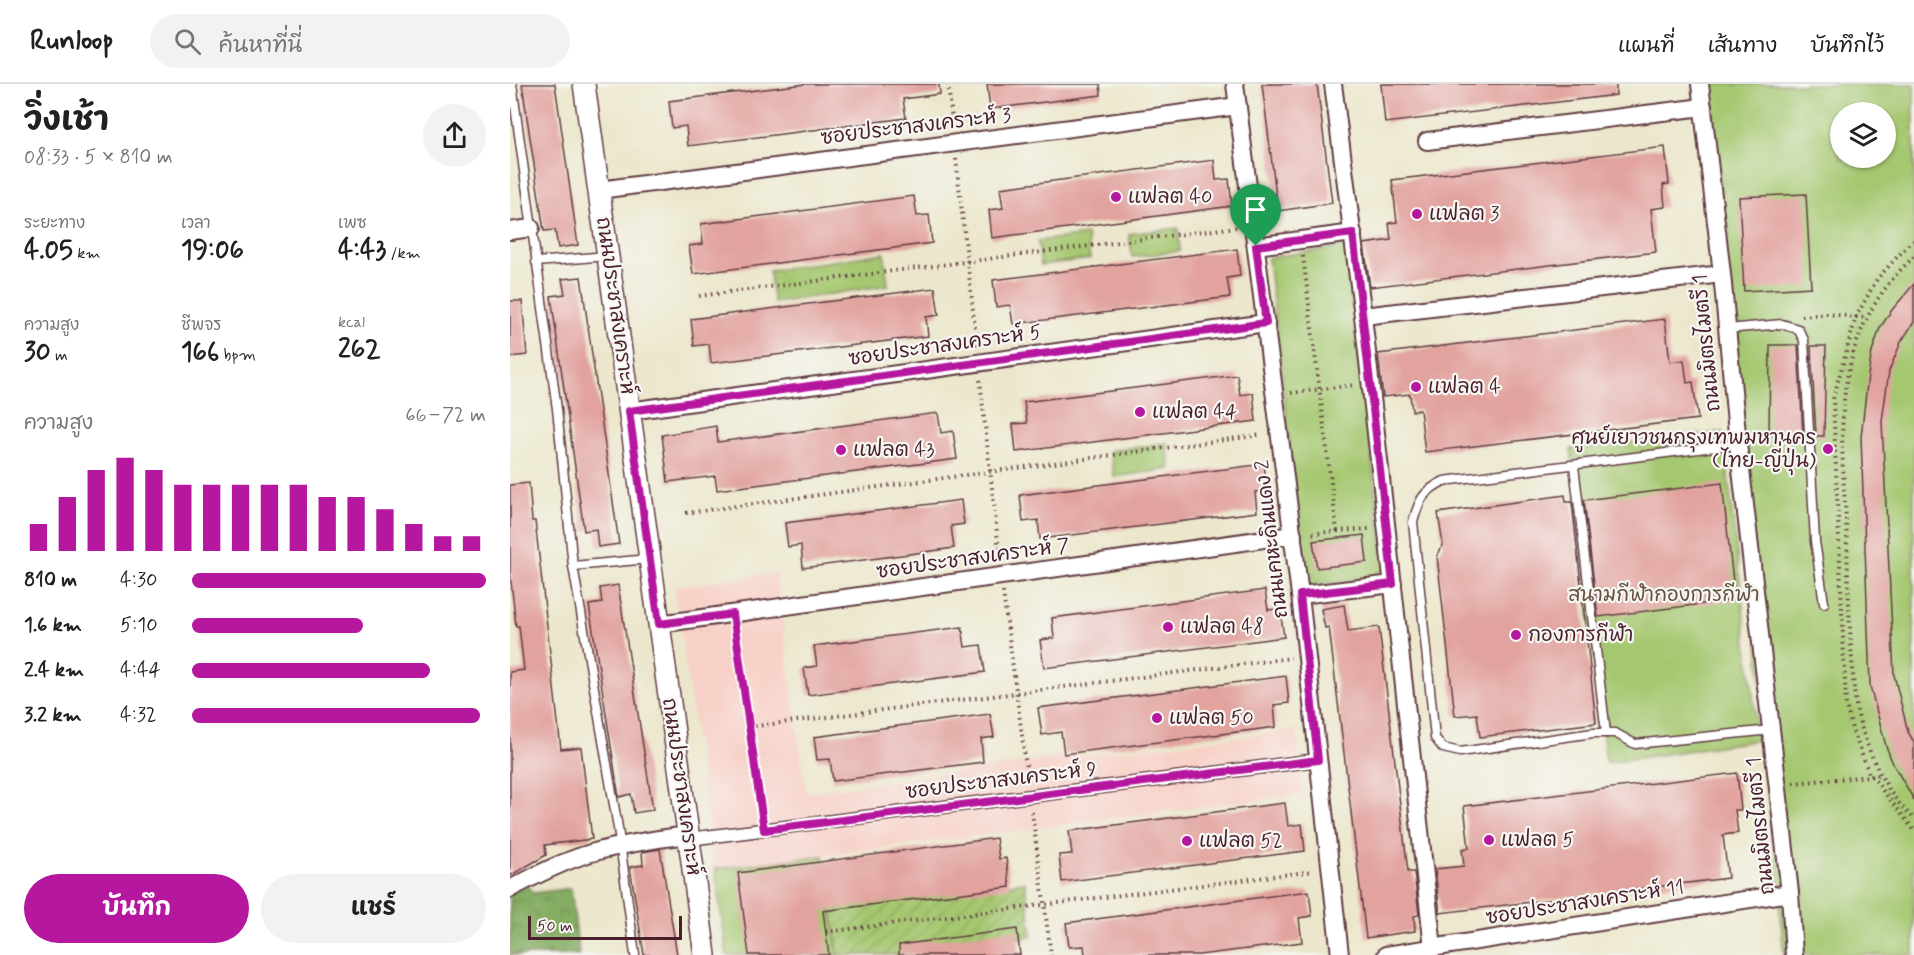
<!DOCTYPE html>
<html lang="th">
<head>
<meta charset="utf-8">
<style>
	body { margin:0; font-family:Mynerve,"Playpen Sans Thai",sans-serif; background:#f2f2f2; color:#202124; height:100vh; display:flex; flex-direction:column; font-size:22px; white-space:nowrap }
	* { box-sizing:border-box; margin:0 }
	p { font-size:20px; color:#757577 }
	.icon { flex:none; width:33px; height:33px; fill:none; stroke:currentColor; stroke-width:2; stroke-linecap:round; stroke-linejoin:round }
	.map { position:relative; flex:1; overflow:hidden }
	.drawer { display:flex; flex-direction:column; background:#fff; width:510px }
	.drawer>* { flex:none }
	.buttons { position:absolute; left:1320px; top:18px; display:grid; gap:12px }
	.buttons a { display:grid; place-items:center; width:66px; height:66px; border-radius:50%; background:#fff; box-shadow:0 2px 4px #0004; font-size:30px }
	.scale { position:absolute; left:18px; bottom:15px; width:154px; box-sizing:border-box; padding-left:6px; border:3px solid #4a1f2b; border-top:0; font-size:16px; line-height:21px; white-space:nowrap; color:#4a1f2b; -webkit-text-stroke:4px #f6f6f2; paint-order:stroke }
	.pin { position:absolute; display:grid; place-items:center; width:51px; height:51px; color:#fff; margin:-62px -26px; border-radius:50% 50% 50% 0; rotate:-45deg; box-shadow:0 0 6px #0007 }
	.pin .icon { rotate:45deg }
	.round { display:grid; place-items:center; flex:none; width:63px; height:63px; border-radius:32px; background:#f2f2f2 }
	.overview { display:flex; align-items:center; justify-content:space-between; height:102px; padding:0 24px }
	h1 { font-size:33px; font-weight:700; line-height:45px }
	.figures { display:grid; grid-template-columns:repeat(3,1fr); gap:9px; height:102px; padding:6px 24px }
	.figures div { display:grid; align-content:center }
	.figures b { font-size:26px; font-weight:700 }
	.figures small { font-size:16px; font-weight:400 }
	.figures p { font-size:16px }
	.chart { height:168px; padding:12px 24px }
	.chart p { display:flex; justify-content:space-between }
	.chart svg { width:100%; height:108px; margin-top:6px; stroke:#b5179e; stroke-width:6 }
	.primary-button { display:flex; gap:12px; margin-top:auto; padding:12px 24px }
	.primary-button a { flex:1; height:69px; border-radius:36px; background:#b5179e; color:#fff; font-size:24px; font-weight:700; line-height:69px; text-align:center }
	.primary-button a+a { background:#f2f2f2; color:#202124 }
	ul { padding:0 24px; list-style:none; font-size:20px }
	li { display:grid; grid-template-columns:96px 72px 1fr; align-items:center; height:45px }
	li i { height:15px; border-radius:8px; background:#b5179e }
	header { display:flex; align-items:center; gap:36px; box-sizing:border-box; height:84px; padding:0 30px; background:#fff; border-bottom:2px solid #e0e0e0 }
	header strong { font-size:28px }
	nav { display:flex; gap:33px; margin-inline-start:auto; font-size:21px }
	.search { width:420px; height:54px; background:#f2f2f2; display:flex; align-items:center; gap:15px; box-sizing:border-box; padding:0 21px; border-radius:33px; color:#757577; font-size:22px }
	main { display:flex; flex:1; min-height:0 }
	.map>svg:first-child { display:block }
	.built { fill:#f7d1c7 }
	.forest { fill:url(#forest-crowns); stroke:#676646; stroke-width:1.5 }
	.park { fill:#a5c770; stroke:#78734e; stroke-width:1.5; fill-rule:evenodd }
	.garden { fill:url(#garden-furrows); stroke:#78734e; stroke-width:1.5 }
	.building { fill:#e2a29e }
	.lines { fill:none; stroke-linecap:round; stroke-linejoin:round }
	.service-casing { stroke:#623d43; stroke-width:11 }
	.pedestrian-casing { stroke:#623d43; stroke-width:15 }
	.minor-casing { stroke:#623d43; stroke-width:20 }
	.tertiary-casing { stroke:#623d43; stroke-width:24 }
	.path { stroke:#623d43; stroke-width:4; stroke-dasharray:1.5 4.5; stroke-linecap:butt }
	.service { stroke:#fff; stroke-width:8 }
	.pedestrian { stroke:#fff; stroke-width:12 }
	.minor { stroke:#fff; stroke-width:16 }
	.tertiary { stroke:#fff; stroke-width:21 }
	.route-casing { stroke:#fff; stroke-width:12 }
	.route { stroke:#b5179e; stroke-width:8 }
	.poi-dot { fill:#b5179e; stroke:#f6f6f2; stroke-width:2 }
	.labels { text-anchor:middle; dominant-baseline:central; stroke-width:4.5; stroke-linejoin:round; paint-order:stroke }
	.street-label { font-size:20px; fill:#4a1f2b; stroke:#f6f6f2 }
	.poi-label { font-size:20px; fill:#4a1f2b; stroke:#f6f6f2; text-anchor:start }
	.park-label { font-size:20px; fill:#655140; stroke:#f6f6f2 }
</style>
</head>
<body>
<header>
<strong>Runloop</strong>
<div class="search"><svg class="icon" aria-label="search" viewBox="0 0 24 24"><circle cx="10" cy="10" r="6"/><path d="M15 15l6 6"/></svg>ค้นหาที่นี่</div>
<nav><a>แผนที่</a><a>เส้นทาง</a><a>บันทึกไว้</a></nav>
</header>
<main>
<section class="drawer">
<div class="overview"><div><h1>วิ่งเช้า</h1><p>08:33 · 5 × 810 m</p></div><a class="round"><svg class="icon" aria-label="share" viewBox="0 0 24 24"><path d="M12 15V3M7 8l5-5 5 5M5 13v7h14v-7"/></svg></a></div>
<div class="figures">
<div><p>ระยะทาง</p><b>4.05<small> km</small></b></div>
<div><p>เวลา</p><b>19:06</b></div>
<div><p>เพซ</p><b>4:43<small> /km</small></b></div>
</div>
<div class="figures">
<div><p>ความสูง</p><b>30<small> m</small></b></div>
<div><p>ชีพจร</p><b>166<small> bpm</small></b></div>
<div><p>kcal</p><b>262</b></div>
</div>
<div class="chart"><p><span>ความสูง</span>66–72 m</p>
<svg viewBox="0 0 160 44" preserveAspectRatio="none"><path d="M5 44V33M15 44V22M25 44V11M35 44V6M45 44V11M55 44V17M65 44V17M75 44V17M85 44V17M95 44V17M105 44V22M115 44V22M125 44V27M135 44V33M145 44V38M155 44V38"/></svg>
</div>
<ul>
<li><b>810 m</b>4:30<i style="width:100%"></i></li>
<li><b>1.6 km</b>5:10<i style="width:58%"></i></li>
<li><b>2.4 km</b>4:44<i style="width:81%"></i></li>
<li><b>3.2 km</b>4:32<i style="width:98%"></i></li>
</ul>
<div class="primary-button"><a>บันทึก</a><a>แชร์</a></div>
</section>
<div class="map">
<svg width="1404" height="871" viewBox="0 0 1404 871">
	<defs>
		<pattern id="forest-crowns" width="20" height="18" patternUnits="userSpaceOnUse" patternTransform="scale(1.5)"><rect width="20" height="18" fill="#84ac62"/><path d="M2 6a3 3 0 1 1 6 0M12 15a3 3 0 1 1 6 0" fill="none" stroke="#6e8b51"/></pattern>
		<pattern id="garden-furrows" width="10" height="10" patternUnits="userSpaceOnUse" patternTransform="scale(1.5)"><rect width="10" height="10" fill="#a5c770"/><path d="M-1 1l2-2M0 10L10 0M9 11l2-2" fill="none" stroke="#90aa61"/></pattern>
	</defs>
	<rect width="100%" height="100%" fill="#f6f6f2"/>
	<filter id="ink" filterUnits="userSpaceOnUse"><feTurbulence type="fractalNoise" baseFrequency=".0167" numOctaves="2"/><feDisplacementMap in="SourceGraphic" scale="12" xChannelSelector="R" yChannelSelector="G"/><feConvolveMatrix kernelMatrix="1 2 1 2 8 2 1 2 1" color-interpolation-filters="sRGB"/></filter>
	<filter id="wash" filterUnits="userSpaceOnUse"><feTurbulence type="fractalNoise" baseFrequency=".008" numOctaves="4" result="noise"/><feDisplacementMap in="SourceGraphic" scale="24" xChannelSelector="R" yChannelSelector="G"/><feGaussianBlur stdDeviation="1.35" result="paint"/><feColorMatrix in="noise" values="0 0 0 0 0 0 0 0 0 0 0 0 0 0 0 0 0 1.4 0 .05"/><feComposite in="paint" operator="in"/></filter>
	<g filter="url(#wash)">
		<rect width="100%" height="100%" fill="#ece7cc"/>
		<!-- built -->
		<path class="built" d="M266 489 296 709 546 674 787 646 793 710 205 785 164 503Z"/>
		<!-- forest -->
		<path class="forest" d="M18 801 23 809 61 804 69 871H0V809Z"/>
		<!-- park -->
		<g class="park">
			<path d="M1201 0H1404V871H1274ZM1330 28H1376V74H1330Z"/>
			<path d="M668 144 670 167 622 173 619 150Z"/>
			<path d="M577 151 580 175 531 181 528 157Z"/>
			<path d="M835 162 876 493 796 502 758 174Z"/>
			<path d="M374 169 378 201 264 219 259 187Z"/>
			<path d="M1213 348 1248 656 1096 679 1061 365Z"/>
			<path d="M657 359 660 385 604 393 600 367Z"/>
			<path d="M313 772 328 871H217L205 785Z"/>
		</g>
		<!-- garden -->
		<path class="garden" d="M515 798 522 852 393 871H328L321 821Z"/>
		<g id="blocks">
			<!-- building -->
			<g class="building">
				<path d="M12 0H45L68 161 48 164 45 146 34 147Z"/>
				<path d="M296 0H429L430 10 393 15 396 34 178 62 176 42 162 44 159 17Z"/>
				<path d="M477 0H590L591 11 480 25Z"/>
				<path d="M752 0H807L822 119 768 127Z"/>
				<path d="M871 0H1106V11L875 39Z"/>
				<path d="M1155 63 1159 100 1153 101 1155 123 1141 125 1146 168 860 203 854 160 881 156 879 139 887 138 882 96Z"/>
				<path d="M704 76 706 96 719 95 722 122 482 154 479 126 493 124 490 104Z"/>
				<path d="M1296 110 1301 203 1234 207 1229 113Z"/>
				<path d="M404 112 407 132 419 131 422 159 183 190 179 162 193 160 191 140Z"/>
				<path d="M727 165 730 192 717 194 720 213 503 240 500 221 486 223 483 196Z"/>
				<path d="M71 193 109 460 88 463 86 445 74 447 41 212 55 210 52 195Z"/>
				<path d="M1404 200V238L1391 258 1379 287 1372 337 1384 591 1398 648 1404 658V716L1383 680 1376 662 1360 602 1351 353 1358 291 1362 268 1370 244 1381 227Z"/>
				<path d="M425 204 429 231 416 233 418 252 201 279 199 260 184 262 181 235Z"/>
				<path d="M0 217H12L17 271 0 273Z"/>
				<path d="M1155 235 1160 278 1174 276 1177 299 1183 298 1188 335 915 368 910 326 902 327 900 310 873 313 868 270Z"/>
				<path d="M1260 261H1288L1293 351H1259Z"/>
				<path d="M1301 262H1316L1314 352H1306Z"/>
				<path d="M727 291 730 311 743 309 746 337 506 368 503 340 517 339 514 318Z"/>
				<path d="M428 329 431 349 443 347 447 375 207 406 205 392 158 398 152 351 206 342 208 358Z"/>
				<path d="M754 380 757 407 745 408 747 428 530 455 528 436 513 438 510 411Z"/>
				<path d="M19 399 22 437H25L51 665 71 663 82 755 35 761 36 771 0 792V588L14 586 9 542H6L0 488V401Z"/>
				<path d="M1212 399 1225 516 1088 533 1074 416Z"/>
				<path d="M1055 411 1056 418H1062L1086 639 970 653 967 630 945 632 927 472 933 461 928 429Z"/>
				<path d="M451 416 454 440 441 442 444 464 293 484 291 461 278 463 275 439Z"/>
				<path d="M854 451 857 478 807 484 803 457Z"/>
				<path d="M108 501 143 726 124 729 121 710 109 713 79 521 92 519 90 504Z"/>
				<path d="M755 506 758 526 770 525 774 553 534 584 530 556 544 554 542 534Z"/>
				<path d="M834 521 838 547 869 543 898 788H904L909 831 904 832 905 847 856 854 819 543 815 544 811 525Z"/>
				<path d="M452 543 455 563 471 561 475 588 298 611 294 584 307 582 304 562Z"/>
				<path d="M776 592 779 619 764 621 766 643 554 670 551 648 532 651 528 624Z"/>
				<path d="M480 630 484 653 471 655 473 678 323 697 320 675 307 676 304 653Z"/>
				<path d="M1227 689 1231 726H1225L1228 749 1213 751 1218 794 930 829 925 785 954 782 952 765 959 764 954 722Z"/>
				<path d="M775 719 778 742 792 740 795 767 552 798 549 771 562 770 559 747Z"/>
				<path d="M486 754 489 775 496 774 500 803 313 827 319 871H239L228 789Z"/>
				<path d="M150 765 167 871H134L120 783 133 781 132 768Z"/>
				<path d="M799 807 802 832 789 834 792 858 689 871H575L574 862 559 863 556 839Z"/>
				<path d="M507 845 510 871H389V861Z"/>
			</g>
		</g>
	</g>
	<g filter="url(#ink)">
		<use href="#blocks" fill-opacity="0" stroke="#623d43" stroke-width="1.5"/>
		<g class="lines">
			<defs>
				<g id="service">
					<path d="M2 0 47 325 63 482 108 744 125 871"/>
					<path d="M26 178 97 172"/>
					<path d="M1217 245 1272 240 1288 245 1294 256 1305 457 1314 519"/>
					<path d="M1228 360 934 397C913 407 909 416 903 438L925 654 933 664 950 668 1083 649H1105L1125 660 1261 646"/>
					<path d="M1064 382 1096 649"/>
					<path d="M63 482 139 475"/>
				</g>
				<path id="pedestrian" d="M179 755 808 676"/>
				<g id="minor">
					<path d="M725 0 790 511 830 871"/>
					<path d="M823 0 853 232 923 864"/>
					<path d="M1190 0 1212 190 1228 360 1280 809 1284 871"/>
					<path d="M917 57 1193 23"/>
					<path d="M89 106 728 22"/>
					<path d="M0 147 21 144"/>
					<path d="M746 162 843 149"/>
					<path d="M853 232 1212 190"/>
					<path d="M119 327 756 239"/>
					<path d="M790 511 883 500"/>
					<path d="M149 540 783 451"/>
					<path d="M0 805C26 791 53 777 81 769 113 760 146 755 178 751"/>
					<path d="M876 871 1280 809"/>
				</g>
				<path id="tertiary" d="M74 0 195 871"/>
			</defs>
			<!-- service casing -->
			<use href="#service" class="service-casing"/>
			<!-- pedestrian casing -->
			<use href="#pedestrian" class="pedestrian-casing"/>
			<!-- minor casing -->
			<use href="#minor" class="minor-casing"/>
			<!-- tertiary casing -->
			<use href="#tertiary" class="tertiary-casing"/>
			<!-- path -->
			<g class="path">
				<path d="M438 0 443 44"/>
				<path d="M446 75 467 262"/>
				<path d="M1404 157 1399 160 1367 195 1346 233 1323 315 1336 621 1342 645 1359 689 1404 746"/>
				<path d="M793 172 827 447 800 450"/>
				<path d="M1404 173C1372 201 1350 239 1340 281 1326 336 1335 402 1337 458 1338 493 1339 528 1341 563 1343 584 1343 606 1347 627 1355 661 1376 713 1404 734"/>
				<path d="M189 212 727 143"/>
				<path d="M1292 232 1317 230 1357 234"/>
				<path d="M470 296 490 476"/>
				<path d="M781 309 845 301"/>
				<path d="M176 429 751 351"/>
				<path d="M827 447 859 445"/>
				<path d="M493 508 518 697"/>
				<path d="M225 547 252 732"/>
				<path d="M239 643 781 574"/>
				<path d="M1283 699 1372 691"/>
				<path d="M522 728 541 871"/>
				<path d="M316 848 804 787"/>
			</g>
			<!-- service -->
			<use href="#service" class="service"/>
			<!-- pedestrian -->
			<use href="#pedestrian" class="pedestrian"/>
			<!-- minor -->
			<use href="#minor" class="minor"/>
			<!-- tertiary -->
			<use href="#tertiary" class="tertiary"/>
		</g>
	</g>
	<g class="lines" filter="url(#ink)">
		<defs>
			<path id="route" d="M843 149 883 500 790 511 808 676 254 746 223 530 149 540 119 327 756 239 746 162Z"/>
		</defs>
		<!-- route casing -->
		<use href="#route" class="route-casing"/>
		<!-- route -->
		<use href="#route" class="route"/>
	</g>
	<!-- markers -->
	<g class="poi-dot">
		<circle cx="606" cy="113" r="6"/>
		<circle cx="907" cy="130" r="6"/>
		<circle cx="906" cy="303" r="6"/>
		<circle cx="630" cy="328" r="6"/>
		<circle cx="1318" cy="365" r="6"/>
		<circle cx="331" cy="366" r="6"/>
		<circle cx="658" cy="543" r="6"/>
		<circle cx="1006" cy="551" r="6"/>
		<circle cx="647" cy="634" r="6"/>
		<circle cx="979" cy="756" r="6"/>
		<circle cx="677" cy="757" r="6"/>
	</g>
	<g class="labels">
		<!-- street labels -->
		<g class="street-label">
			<text transform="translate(406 43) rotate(-7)">ซอยประชาสงเคราะห์ 3</text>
			<text transform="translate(105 222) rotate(82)">ถนนประชาสงเคราะห์</text>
			<text transform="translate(1197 259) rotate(-96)">ถนนมิตรไมตรี 1</text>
			<text transform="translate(435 262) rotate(-8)">ซอยประชาสงเคราะห์ 5</text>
			<text transform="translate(762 455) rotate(-97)">ถนนเคหะดินแดง 2</text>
			<text transform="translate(463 475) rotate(-8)">ซอยประชาสงเคราะห์ 7</text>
			<text transform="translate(491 697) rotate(-7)">ซอยประชาสงเคราะห์ 9</text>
			<text transform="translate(171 703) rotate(82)">ถนนประชาสงเคราะห์</text>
			<text transform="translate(1251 742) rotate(-96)">ถนนมิตรไมตรี 1</text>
			<text transform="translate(1075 819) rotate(-9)">ซอยประชาสงเคราะห์ 11</text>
		</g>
		<!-- poi labels -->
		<g class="poi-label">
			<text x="618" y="113">แฟลต 40</text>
			<text x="919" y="130">แฟลต 3</text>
			<text x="918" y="303">แฟลต 4</text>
			<text x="642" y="328">แฟลต 44</text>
			<text x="1306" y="354" text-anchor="end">ศูนย์เยาวชนกรุงเทพมหานคร<tspan x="1306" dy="23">(ไทย-ญี่ปุ่น)</tspan></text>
			<text x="343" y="366">แฟลต 43</text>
			<text x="670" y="543">แฟลต 48</text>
			<text x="1018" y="551">กองการกีฬา</text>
			<text x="659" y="634">แฟลต 50</text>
			<text x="991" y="756">แฟลต 5</text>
			<text x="689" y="757">แฟลต 52</text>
		</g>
		<!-- park labels -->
		<g class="park-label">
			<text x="1154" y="511">สนามกีฬากองการกีฬา</text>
		</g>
	</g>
</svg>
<div class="buttons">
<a><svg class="icon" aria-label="layers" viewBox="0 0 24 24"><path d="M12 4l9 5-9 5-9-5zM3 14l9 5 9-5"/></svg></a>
</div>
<div class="scale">50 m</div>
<div class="pin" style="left:746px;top:162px;background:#1e9e55"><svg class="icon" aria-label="arrive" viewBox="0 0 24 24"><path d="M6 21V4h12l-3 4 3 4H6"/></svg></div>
</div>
</main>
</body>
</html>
